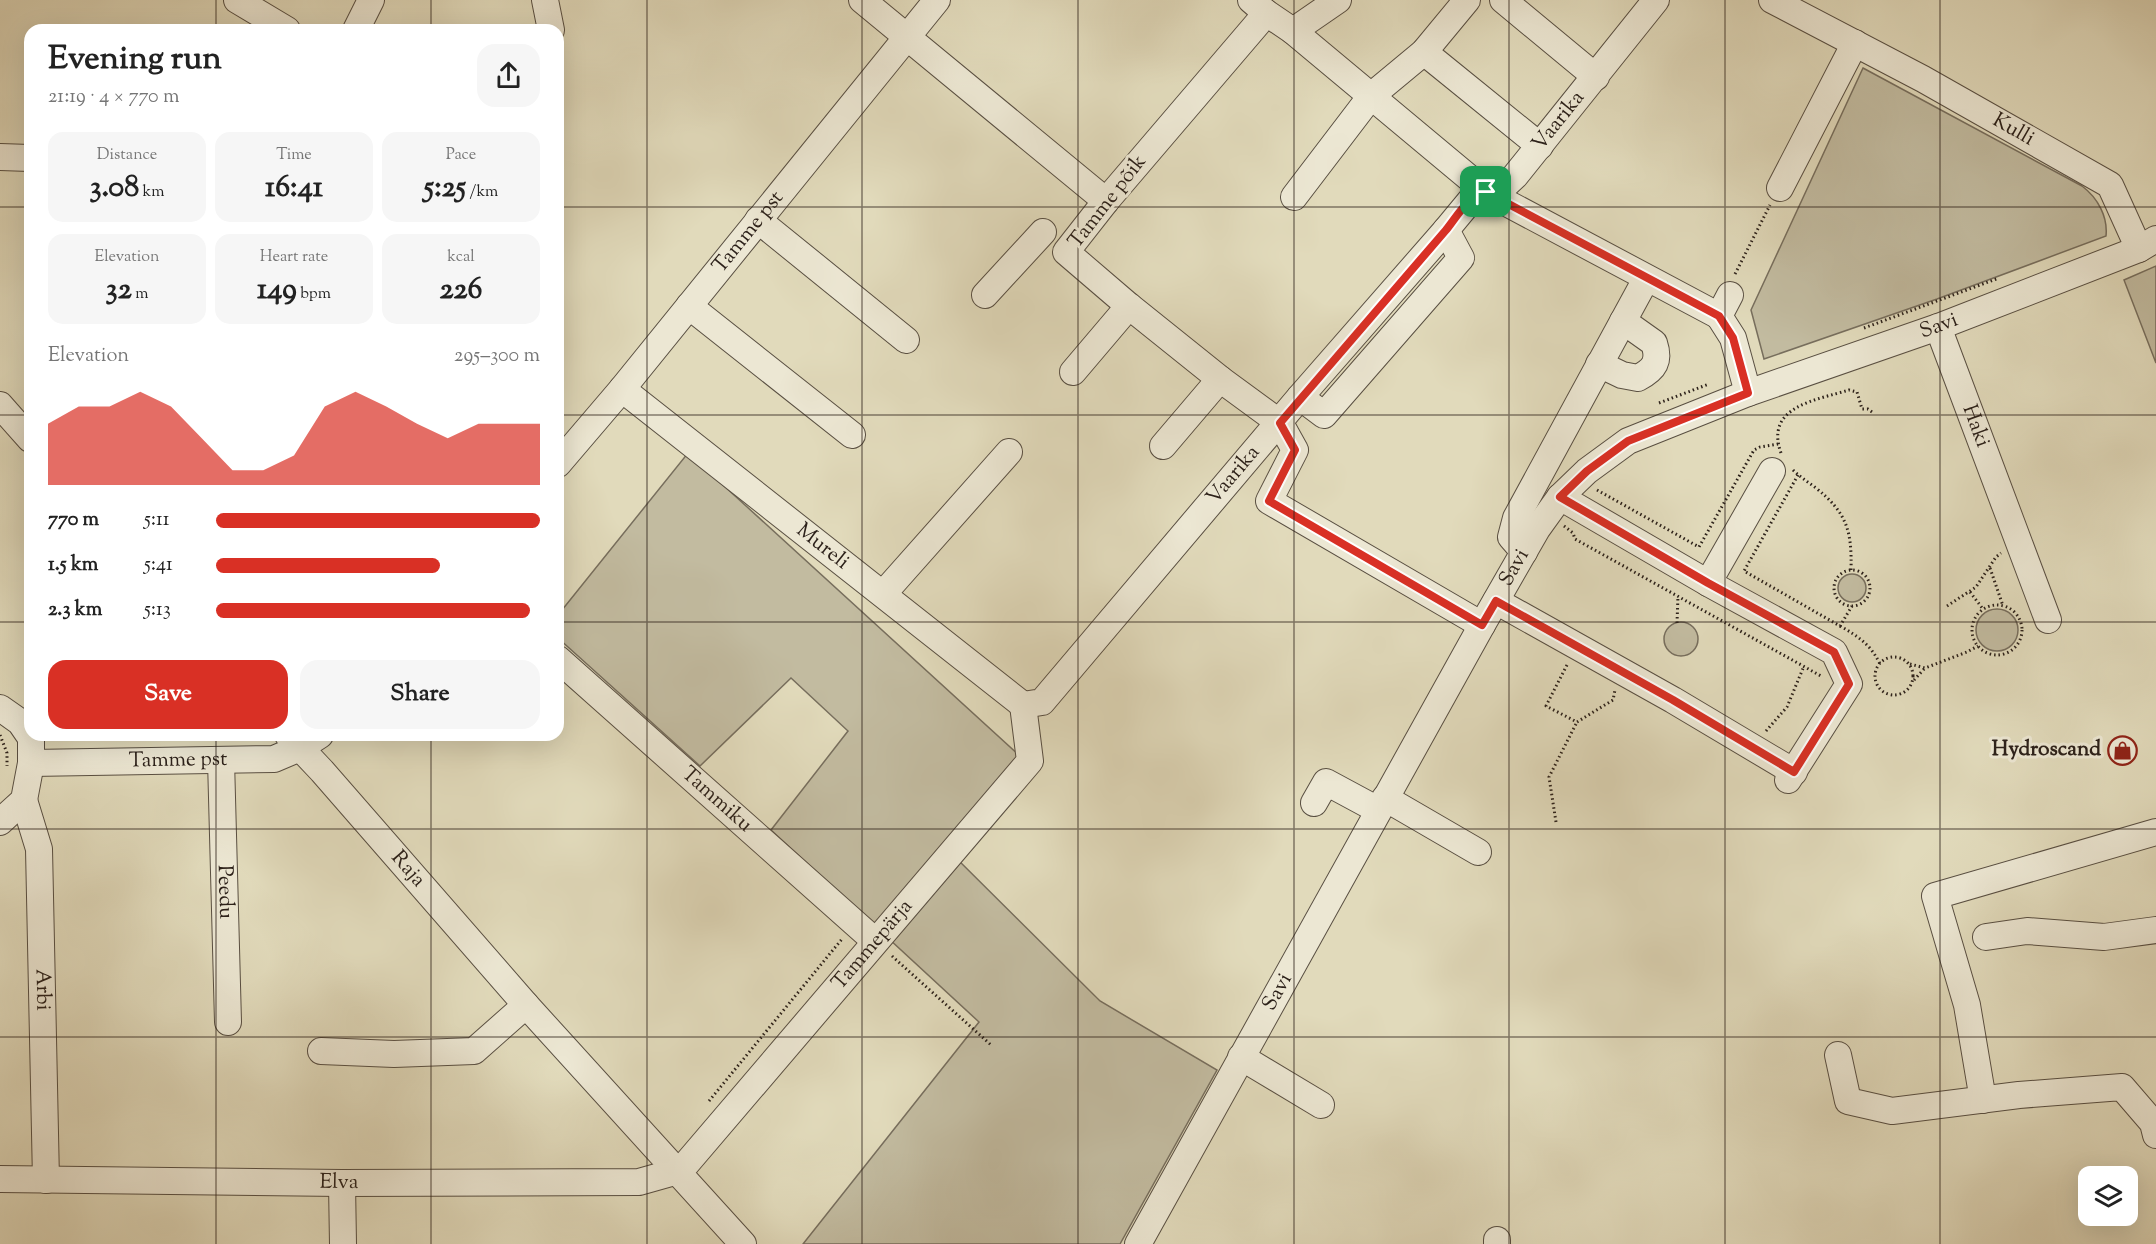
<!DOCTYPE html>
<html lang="en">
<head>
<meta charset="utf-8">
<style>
	body { margin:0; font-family:"Sorts Mill Goudy",serif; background:#f6f6f6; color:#222; height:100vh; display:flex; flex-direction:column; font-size:22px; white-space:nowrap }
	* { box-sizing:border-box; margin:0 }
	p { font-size:20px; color:#767676 }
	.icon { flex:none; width:33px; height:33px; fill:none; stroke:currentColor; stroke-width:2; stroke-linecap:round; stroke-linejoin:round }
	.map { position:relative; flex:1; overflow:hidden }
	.sheet { position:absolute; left:24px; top:24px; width:540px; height:717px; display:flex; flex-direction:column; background:#fff; border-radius:18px; box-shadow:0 6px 24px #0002 }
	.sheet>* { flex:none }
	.buttons { position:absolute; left:2078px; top:1166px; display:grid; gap:12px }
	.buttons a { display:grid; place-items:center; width:60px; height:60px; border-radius:12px; background:#fff; box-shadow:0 6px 24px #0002; font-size:30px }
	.pin { position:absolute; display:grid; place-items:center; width:51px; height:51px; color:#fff; margin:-26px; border-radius:12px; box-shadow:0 3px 9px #0006 }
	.round { display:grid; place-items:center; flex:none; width:63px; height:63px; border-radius:18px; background:#f6f6f6 }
	.overview { display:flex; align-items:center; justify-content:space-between; height:102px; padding:0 24px }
	h1 { font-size:33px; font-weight:700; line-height:45px }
	.stats { display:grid; grid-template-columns:repeat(3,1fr); gap:9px; height:102px; padding:6px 24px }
	.stats div { display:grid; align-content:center; border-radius:15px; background:#f6f6f6; text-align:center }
	.stats b { font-size:30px; font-weight:700 }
	.stats small { font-size:16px; font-weight:400 }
	.stats p { font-size:16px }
	.chart { height:168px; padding:12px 24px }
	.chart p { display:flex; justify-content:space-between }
	.chart svg { width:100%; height:108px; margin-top:6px; fill:#d93025; opacity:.7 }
	.button { display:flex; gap:12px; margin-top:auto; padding:12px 24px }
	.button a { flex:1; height:69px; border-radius:18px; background:#d93025; color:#fff; font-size:24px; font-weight:700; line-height:69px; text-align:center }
	.button a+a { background:#f6f6f6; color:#222 }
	ul { padding:0 24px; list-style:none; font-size:20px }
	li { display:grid; grid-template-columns:96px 72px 1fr; align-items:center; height:45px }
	li i { height:15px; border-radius:8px; background:#d93025 }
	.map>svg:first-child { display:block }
	.green { fill:#c2bba0; stroke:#776e5d; stroke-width:1.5 }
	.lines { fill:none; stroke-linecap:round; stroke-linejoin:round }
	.minor-casing { stroke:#594f42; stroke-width:28 }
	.path { stroke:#2c211a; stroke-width:3; stroke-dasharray:1.5 3; stroke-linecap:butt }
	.minor { stroke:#ece7d3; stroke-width:26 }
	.route-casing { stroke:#fff; stroke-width:12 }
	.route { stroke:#d93025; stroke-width:8 }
	.grid { fill:none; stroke:#2c211a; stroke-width:1.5; stroke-opacity:0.55 }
	.labels { text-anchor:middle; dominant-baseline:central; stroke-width:6; stroke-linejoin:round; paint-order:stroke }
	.street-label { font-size:21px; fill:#2c211a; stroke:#ece7d3 }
	.poi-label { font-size:21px; font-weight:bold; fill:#2c211a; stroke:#ece7d3; text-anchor:end }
</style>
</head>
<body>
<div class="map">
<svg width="2156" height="1244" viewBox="0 0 2156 1244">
	<rect width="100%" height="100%" fill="#e1dabb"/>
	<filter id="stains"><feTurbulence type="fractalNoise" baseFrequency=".00333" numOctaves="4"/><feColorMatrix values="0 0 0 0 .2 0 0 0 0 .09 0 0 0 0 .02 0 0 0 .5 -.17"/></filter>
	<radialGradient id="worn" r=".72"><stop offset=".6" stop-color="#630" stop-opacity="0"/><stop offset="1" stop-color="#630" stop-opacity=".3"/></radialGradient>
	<!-- green -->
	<g class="green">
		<path d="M1863 68 2082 186C2098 198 2108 217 2106 236L1937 299 1764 359 1751 310Z"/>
		<path d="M2156 266V363L2124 280Z"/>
		<path d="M688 453 1021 757 943 845 1100 1001 1217 1070 1120 1244H803L979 1022 771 830 848 731 791 678 700 766 558 638V615Z"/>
		<circle cx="1852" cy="588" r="14"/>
		<circle cx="1997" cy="630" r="21"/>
		<circle cx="1681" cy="639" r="17"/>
	</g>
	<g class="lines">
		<defs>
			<g id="minor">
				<path d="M237 0 287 30"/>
				<path d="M545 0 551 30"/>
				<path d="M862 0 1106 201"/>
				<path d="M1251 0 1265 12 1258 23 1106 201 1066 252 1129 306 1220 379 1280 423 1295 450 1269 501 1482 625"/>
				<path d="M1503 0 1596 77"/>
				<path id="s1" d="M1772 0 1923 79 2110 185 2139 249"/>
				<path d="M1265 12 1293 31 1486 192 1719 316"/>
				<path d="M356 30 371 0"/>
				<path d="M1293 31 1338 0"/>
				<path d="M1424 52 1540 146"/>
				<path d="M0 157 30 158"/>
				<path d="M1780 188 1855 43"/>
				<path d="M1294 197 1371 96 1424 52 1467 0"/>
				<path d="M758 220 906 340"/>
				<path d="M985 295 1043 232"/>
				<path d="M689 306 852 435"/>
				<path d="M1719 316 1733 338 1748 393"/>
				<path d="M1719 316 1730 295"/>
				<path id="s2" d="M1938 327 2048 620"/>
				<path d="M1599 364 1622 375 1638 378C1655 369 1660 361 1654 343L1623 321"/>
				<path d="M1073 372 1129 306"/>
				<path id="s3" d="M622 389 1023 705"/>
				<path d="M1300 397 1324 415 1461 258 1446 230"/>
				<path d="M0 405 30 439"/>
				<path d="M1163 446 1220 379"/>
				<path id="s4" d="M558 464 622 389 937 0"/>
				<path d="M1560 497 1708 583 1834 652 1849 684 1788 780"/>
				<path d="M1524 552 1511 537 1516 518 1646 279"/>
				<path d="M1708 583 1772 471"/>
				<path d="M883 594 1009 452"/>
				<path d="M1496 601 1673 700 1794 772"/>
				<path id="s5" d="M558 659 875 941"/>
				<path id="s6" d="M1023 705 1042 702 1300 397 1446 230 1475 195 1501 189 1515 176 1656 0"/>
				<path d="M0 708 20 722 31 738V763L24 800 0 822"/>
				<path id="s7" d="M288 735 322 771 526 1005 743 1244"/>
				<path id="s8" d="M221 760 228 1022"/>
				<path id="s9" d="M31 763 274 759 300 748 320 735"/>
				<path d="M1385 798 1478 852"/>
				<path id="s10" d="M24 800 39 849 46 1180"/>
				<path d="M1314 803 1326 782 1378 810"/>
				<path d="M1986 937 2027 931 2104 937 2156 930"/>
				<path d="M321 1051 394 1054 474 1051 526 1005"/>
				<path d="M1838 1055 1848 1101 1892 1111 2019 1095 2122 1087 2153 1123 2156 1135"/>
				<path d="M1241 1057 1321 1105"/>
				<path d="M1983 1100 1967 1005 1935 896 2156 832"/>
				<path id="s11" d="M0 1179 342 1183 639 1182 678 1171 687 1163 1030 761 1023 705"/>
				<path d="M342 1183 343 1244"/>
				<path d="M1497 1240V1244"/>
				<path id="s12" d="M1138 1244 1482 625 1537 529 1560 497 1587 471 1628 441 1748 393 1938 327 2139 249 2156 239"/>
			</g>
		</defs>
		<!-- minor casing -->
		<use href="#minor" class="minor-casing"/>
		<!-- path -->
		<g class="path">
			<path d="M1735 274 1770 205"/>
			<path d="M1864 328 1999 278"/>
			<path d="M1659 403 1709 384"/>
			<path d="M1781 453C1764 406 1817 400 1849 390L1857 392 1862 409H1868L1872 412"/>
			<path d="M1793 470C1800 477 1808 482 1816 488 1847 513 1852 531 1851 570"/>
			<path d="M1798 475 1744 571 1840 626 1852 606"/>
			<path d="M1597 490 1699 547 1754 450 1760 447 1778 444"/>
			<path d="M1564 526 1573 533 1575 539 1821 676"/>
			<path d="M1990 568 2003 606"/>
			<circle cx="1852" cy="588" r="18"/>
			<path d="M1970 592 1983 609"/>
			<circle cx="1997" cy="630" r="25"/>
			<path d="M1947 606 1976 587 1996 557 2001 553"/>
			<path d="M1677 623 1678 596"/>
			<path d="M1840 626C1858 636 1871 645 1880 664"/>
			<circle cx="1894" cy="676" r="19"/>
			<path d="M1910 664 1925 668 1967 652 1978 646"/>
			<path d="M1567 665 1546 706 1577 722 1613 700 1615 690"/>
			<path d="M1914 680 1925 668"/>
			<path d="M1766 731 1787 707 1804 666"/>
			<path d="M0 735 7 753V766"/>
			<path d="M1556 822 1549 777 1577 722"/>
			<path d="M892 956 991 1045"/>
			<path d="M709 1101 842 939"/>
		</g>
		<!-- minor -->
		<use href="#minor" class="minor"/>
	</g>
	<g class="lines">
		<defs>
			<path id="route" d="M1486 192 1719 316 1733 338 1748 393 1628 441 1587 471 1560 497 1708 583 1834 652 1849 684 1794 772 1673 700 1496 601 1482 625 1269 501 1295 450 1280 423 1446 230C1458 215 1467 197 1486 192Z"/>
		</defs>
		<!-- route casing -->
		<use href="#route" class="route-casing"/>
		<!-- route -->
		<use href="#route" class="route"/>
	</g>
	<!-- grid -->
	<path class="grid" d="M216 0V30M431 0V30M647 0V1244M862 0V1244M1078 0V1244M1294 0V1244M1509 0V1244M1725 0V1244M1940 0V1244M0 207H30M558 207H2156M0 415H30M558 415H2156M0 622H30M558 622H2156M216 735V1244M431 735V1244M0 829H2156M0 1037H2156"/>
	<!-- icons -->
	<defs>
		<symbol id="shop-ring" viewBox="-11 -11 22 22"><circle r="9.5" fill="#ece7d3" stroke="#8f2418" stroke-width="1.5"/><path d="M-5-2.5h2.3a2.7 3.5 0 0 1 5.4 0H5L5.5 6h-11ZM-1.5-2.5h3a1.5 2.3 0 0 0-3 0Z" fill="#8f2418"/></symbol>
	</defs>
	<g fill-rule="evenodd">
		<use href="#shop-ring" x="2106" y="734" width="33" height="33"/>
	</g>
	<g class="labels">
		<!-- street labels -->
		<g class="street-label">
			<text stroke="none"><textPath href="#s6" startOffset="802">Vaarika</textPath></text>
			<text stroke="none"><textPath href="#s1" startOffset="274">Kulli</textPath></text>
			<text transform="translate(1108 202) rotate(-52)">Tamme põik</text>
			<text stroke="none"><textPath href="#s4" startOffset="300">Tamme pst</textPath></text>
			<text stroke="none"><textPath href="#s12" startOffset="1278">Savi</textPath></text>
			<text stroke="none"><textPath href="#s2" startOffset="106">Haki</textPath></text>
			<text stroke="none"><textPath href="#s6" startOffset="316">Vaarika</textPath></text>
			<text stroke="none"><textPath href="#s3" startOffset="255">Mureli</textPath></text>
			<text stroke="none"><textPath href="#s12" startOffset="774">Savi</textPath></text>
			<text stroke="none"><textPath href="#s9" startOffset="147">Tamme pst</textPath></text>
			<text stroke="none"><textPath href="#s5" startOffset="212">Tammiku</textPath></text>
			<text stroke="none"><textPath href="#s7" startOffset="180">Raja</textPath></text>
			<text stroke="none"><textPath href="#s8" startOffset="132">Peedu</textPath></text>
			<text stroke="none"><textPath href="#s11" startOffset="978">Tammepärja</textPath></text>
			<text stroke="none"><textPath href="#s10" startOffset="192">Arbi</textPath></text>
			<text stroke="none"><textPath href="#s12" startOffset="288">Savi</textPath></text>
			<text stroke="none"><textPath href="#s11" startOffset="339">Elva</textPath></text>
		</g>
		<!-- poi labels -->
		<g class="poi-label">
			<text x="2101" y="750">Hydroscand</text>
		</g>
	</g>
	<rect width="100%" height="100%" filter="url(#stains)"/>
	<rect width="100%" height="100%" fill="url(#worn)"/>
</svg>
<div class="buttons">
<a><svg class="icon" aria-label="layers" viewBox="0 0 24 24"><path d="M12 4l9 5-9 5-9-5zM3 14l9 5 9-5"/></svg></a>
</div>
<div class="pin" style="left:1486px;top:192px;background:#1e9e55"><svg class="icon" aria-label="arrive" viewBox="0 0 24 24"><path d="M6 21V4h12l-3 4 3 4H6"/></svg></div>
<section class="sheet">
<div class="overview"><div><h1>Evening run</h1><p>21:19 · 4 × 770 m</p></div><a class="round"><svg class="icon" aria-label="share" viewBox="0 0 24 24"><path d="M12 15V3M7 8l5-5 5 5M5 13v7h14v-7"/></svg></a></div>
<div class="stats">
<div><p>Distance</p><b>3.08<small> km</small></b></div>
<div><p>Time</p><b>16:41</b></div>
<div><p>Pace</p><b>5:25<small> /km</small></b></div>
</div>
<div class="stats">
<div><p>Elevation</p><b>32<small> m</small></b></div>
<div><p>Heart rate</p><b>149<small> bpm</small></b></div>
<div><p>kcal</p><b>226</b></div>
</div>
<div class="chart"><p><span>Elevation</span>295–300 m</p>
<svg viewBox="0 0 160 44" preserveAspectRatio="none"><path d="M0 44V19L10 12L20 12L30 6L40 12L50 25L60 38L70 38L80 32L90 12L100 6L110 12L120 19L130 25L140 19L150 19L160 19V44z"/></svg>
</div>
<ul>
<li><b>770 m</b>5:11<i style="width:100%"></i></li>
<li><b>1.5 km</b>5:41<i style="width:69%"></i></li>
<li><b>2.3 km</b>5:13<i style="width:97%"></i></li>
</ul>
<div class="button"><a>Save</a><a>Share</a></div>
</section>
</div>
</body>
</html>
